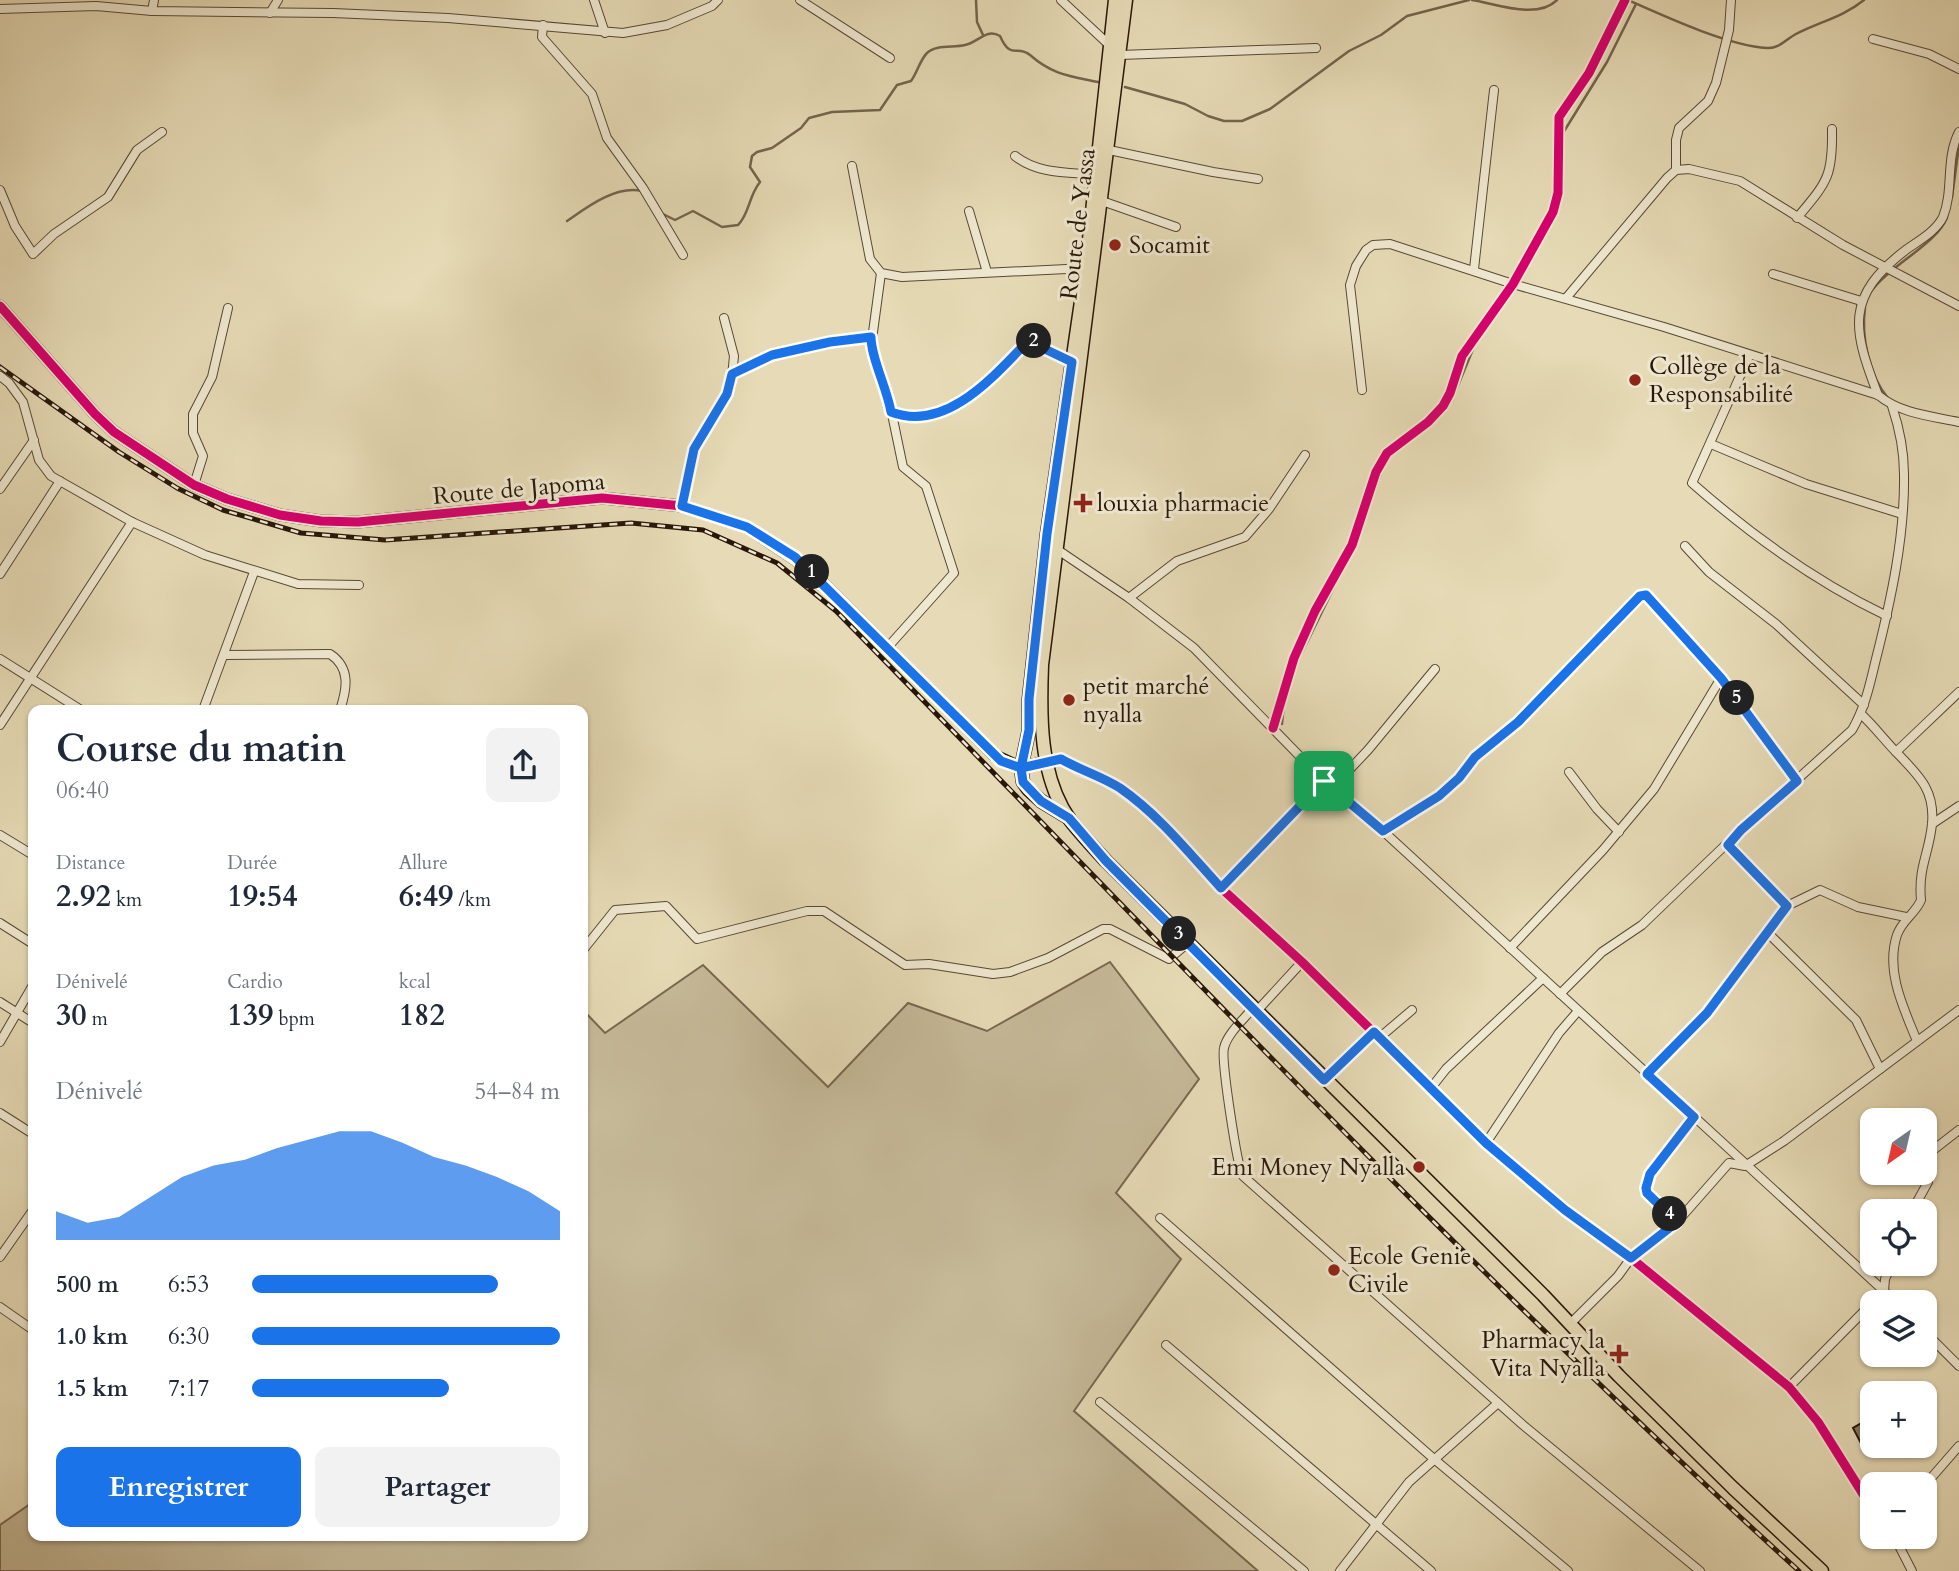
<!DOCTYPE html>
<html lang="fr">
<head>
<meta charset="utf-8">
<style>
	body { margin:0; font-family:Cardo,serif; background:#f2f2f3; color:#1f2937; height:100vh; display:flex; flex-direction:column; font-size:26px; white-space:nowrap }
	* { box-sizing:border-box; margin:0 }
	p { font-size:23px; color:#747a83 }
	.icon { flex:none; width:38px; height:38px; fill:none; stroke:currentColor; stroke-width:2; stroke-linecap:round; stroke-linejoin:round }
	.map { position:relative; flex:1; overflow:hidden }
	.side { position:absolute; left:28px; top:705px; width:560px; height:836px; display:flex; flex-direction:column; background:#fff; border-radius:14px; box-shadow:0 2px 5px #0004 }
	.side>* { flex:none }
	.needle { width:46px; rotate:214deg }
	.tools { position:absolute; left:1860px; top:1108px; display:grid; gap:14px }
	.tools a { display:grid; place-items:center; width:77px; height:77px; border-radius:14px; background:#fff; box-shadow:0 2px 5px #0004; font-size:35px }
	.pin { position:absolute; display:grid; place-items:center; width:60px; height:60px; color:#fff; margin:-30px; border-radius:14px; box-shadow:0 4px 10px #0006 }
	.km { position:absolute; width:35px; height:35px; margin:-18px; border-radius:50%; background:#222; color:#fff; font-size:19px; line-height:35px; text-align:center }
	.round { display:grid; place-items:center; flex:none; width:74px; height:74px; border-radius:14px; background:#f2f2f3 }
	.summary { display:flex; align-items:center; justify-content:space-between; height:119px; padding:0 28px }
	h1 { font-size:38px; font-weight:700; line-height:52px }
	.figures { display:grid; grid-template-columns:repeat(3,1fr); gap:10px; height:119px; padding:7px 28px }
	.figures div { display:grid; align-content:center }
	.figures b { font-size:30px; font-weight:700 }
	.figures small { font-size:19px; font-weight:400 }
	.figures p { font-size:19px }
	.chart { height:196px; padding:14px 28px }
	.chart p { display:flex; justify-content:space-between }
	.chart svg { width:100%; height:126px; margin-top:7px; fill:#1a73e8; opacity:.7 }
	.action { display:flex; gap:14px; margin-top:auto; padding:14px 28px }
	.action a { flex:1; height:80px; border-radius:14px; background:#1a73e8; color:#fff; font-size:28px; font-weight:700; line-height:80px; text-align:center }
	.action a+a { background:#f2f2f3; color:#1f2937 }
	ul { padding:0 28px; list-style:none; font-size:23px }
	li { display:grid; grid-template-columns:112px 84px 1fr; align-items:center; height:52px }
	li i { height:18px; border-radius:9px; background:#1a73e8 }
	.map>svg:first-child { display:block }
	.green { fill:#c6ba99; stroke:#776851; stroke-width:2 }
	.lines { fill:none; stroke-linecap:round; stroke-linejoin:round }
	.stream { stroke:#73644d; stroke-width:2.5 }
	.building { fill:#8b7d63; stroke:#281709; stroke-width:2 }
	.street-casing { stroke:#584834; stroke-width:10 }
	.secondary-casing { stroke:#281709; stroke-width:13 }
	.primary-casing { stroke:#281709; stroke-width:15 }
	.street { stroke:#efe8d0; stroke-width:8 }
	.secondary { stroke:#efe8d0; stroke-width:10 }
	.primary { stroke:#e6dbb6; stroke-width:12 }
	.rail-casing { stroke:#281709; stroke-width:5 }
	.rail { stroke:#efe8d0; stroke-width:2.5; stroke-dasharray:8; stroke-linecap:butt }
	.cycleway-casing { stroke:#efe8d0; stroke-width:13 }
	.cycleway { stroke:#d6006c; stroke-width:9 }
	.route-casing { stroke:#fff; stroke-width:14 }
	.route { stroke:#1a73e8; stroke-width:9 }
	.poi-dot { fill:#8f2418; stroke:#efe8d0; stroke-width:2.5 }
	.labels { text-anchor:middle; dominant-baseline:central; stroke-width:6; stroke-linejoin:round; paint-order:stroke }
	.street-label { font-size:24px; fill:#281709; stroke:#efe8d0 }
	.poi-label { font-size:24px; fill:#281709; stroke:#efe8d0; text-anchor:start }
</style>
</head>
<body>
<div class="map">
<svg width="1959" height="1571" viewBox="0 0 1959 1571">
	<rect width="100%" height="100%" fill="#e6dbb6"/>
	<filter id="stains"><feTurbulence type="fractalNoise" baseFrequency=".00286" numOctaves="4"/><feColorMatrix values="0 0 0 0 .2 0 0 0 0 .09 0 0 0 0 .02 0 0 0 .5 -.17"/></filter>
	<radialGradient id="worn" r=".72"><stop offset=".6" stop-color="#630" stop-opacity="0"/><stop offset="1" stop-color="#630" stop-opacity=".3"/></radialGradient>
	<!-- green -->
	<path class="green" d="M1110 962 1199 1079 1116 1193 1181 1259 1074 1411 1258 1571H0V1525L33 1502V1536H583V1010L605 1033 703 965 828 1087 908 1003 987 1031Z"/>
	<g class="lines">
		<!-- stream -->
		<g class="stream">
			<path d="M976 0 977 22 983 35"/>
			<path d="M1472 0C1497 4 1537 20 1557 0"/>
			<path d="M1628 0C1664 16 1729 46 1767 48 1779 49 1786 39 1796 34 1819 22 1843 17 1864 0"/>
			<path d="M1125 87 1185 104 1208 116 1224 121H1242L1270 109 1349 51 1381 35 1407 16 1469 0"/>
			<path d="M1563 133 1607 62 1636 4"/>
			<path d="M1952 197 1959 146"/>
			<path d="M1559 205 1563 185 1562 153"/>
			<path d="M663 214 675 220 693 211 722 227 738 225C750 213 748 197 760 182L750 167 752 156 757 152 772 148 801 128 809 118 832 112 880 110 897 85 911 81C917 73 920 60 927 53 936 44 954 48 965 45 979 42 986 28 1000 36 1011 61 1017 44 1030 55 1053 75 1069 76 1098 82"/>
			<path d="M567 221C587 207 616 185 642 191"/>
			<path d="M1873 289C1892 264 1938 243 1947 217"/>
			<path d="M1865 308C1861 336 1869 376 1888 398"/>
			<path d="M1445 409 1452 400 1476 342"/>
			<path d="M1387 459 1417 435"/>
			<path d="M1357 541 1384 465"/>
			<path d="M1295 667 1343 569"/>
			<path d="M1282 724 1284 703"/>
		</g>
	</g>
	<!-- building -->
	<path class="building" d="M1872 1417V1450L1866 1453 1853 1428Z"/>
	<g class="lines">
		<defs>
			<g id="street">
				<path d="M594 0 605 33"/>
				<path d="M800 0 890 58"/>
				<path d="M1061 0 1120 55 1316 48"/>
				<path d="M0 9 96 6 152 11 333 13 448 18 623 33 667 25 712 6 718 0"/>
				<path d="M152 11 154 0"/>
				<path d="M270 13 278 0"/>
				<path d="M543 25 542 37 592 94 607 138 643 188 683 255"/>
				<path d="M1873 39 1929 54 1959 69"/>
				<path d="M1109 150 1213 172 1258 179"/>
				<path d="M1015 156C1039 175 1070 172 1099 175"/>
				<path d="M852 166 870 259 881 273 902 277 1087 268"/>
				<path d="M1676 170V140L1679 128 1708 101 1716 83 1729 30 1731 0"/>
				<path d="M0 190 15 226 33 254 54 234 108 197 137 150 162 132"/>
				<path d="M1102 201 1176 227"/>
				<path d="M969 211 987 272"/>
				<path d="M1797 218C1827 182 1833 177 1832 129"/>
				<path d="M1474 269 1494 90"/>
				<path d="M881 273 871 347 888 395 903 467 926 486 954 573 887 648"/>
				<path d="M1773 274 1861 301"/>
				<path d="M1567 297 1667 178 1676 170 1689 169 1740 181 1843 245 1959 306"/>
				<path d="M1749 356 1692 483C1751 535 1816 582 1887 616"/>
				<path d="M732 374 772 355 830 342 871 336"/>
				<path d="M0 376 9 383 23 402 39 460 51 476 132 522 205 555 298 584 359 585"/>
				<path d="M1362 390 1350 285 1356 266 1366 250 1373 245 1390 244 1513 284 1664 327 1878 395C1901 414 1931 416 1959 422"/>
				<path d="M1878 395C1852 328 1845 296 1907 249 1920 240 1936 231 1943 217 1954 190 1945 159 1959 132"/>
				<path d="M891 412C947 433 994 376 1028 341L1072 361"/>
				<path d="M1711 444 1806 484 1902 514"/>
				<path d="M194 485 203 456 193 433V414L212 377 228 308"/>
				<path d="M0 489 34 440"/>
				<path d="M682 506 694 449 731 386 734 356 724 318"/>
				<path d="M1685 546 1709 572 1776 624 1864 705"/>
				<path d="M1055 548 1129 598 1194 648 1324 781 1383 831 1896 1302"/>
				<path d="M0 574 60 481"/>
				<path d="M1129 598 1177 561 1245 537 1269 509 1305 455"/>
				<path d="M226 655 330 654C351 668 347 689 340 710"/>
				<path d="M0 659 81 710"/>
				<path d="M203 710 254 572"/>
				<path d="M1861 714C1875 727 1885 741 1898 754 1919 776 1935 790 1932 824 1929 854 1918 867 1921 900 1916 913 1902 920 1897 935 1885 971 1904 1009 1917 1041"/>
				<path d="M0 725 132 522"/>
				<path d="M1273 728 1294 658 1315 611 1352 545 1376 472 1387 453 1428 422 1443 406 1450 393 1462 356 1513 284 1553 212 1558 193 1559 117 1589 73 1625 0"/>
				<path d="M1896 752 1959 692"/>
				<path d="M1048 761 1061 759 1080 771 1102 778 1150 811 1221 888 1302 962 1486 1143 1565 1210 1631 1258 1789 1387 1818 1422 1863 1494 1872 1505"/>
				<path d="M1569 772 1597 809 1619 832"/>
				<path d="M1332 788 1368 750 1435 669"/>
				<path d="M1932 824 1959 806"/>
				<path d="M1383 831 1439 796 1459 778 1475 757 1518 722 1640 596 1646 595 1721 678 1797 781"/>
				<path d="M0 835 33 855"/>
				<path d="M1728 845 1787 906"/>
				<path d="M1221 888 1324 781"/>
				<path d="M0 923 33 944"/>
				<path d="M1768 933 1856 1020 1880 1069"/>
				<path d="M1510 948 1603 850 1654 789 1721 678"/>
				<path d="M583 950 615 910 666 906 697 939 807 911H824L905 965 929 964 993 974 1010 972 1048 958 1103 929H1110L1169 959 1188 943"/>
				<path d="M1560 994 1602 952 1642 925 1741 830 1852 730C1865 708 1870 684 1876 659 1891 600 1905 536 1904 474 1904 452 1899 427 1892 406"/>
				<path d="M0 1002 33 1023"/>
				<path d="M1253 1008C1244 1019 1227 1034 1224 1048 1221 1059 1237 1167 1243 1176L1523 1425 1700 1571"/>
				<path d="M1256 1012 1302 962"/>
				<path d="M1379 1038 1412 1010"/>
				<path d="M0 1042 33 985"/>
				<path d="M1647 1074 1707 1013 1787 906 1820 890 1858 907 1906 917"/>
				<path d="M1324 1080 1374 1032"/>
				<path d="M1431 1088 1446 1069 1543 978"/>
				<path d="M0 1113 33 1134"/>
				<path d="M1486 1143 1559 1033 1578 1011"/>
				<path d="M1912 1211 1928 1182 1926 1166 1928 1154 1959 1130"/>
				<path d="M1160 1218 1434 1459 1568 1571"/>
				<path d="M1677 1222 1647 1193 1646 1188 1650 1174 1694 1117"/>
				<path d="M0 1257 33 1210"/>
				<path d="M1873 1302 1884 1291 1885 1279 1892 1264"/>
				<path d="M0 1307 33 1330"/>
				<path d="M1570 1324 1618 1276 1631 1258 1677 1222 1729 1163 1745 1166 1784 1141 1959 1010"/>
				<path d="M1925 1332 1959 1366"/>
				<path d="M1166 1345 1431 1571"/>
				<path d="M1789 1387 1872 1303"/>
				<path d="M1100 1402 1304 1571"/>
				<path d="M1925 1485 1959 1446"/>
				<path d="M1894 1536 1912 1571"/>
				<path d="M1340 1571 1409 1482 1498 1403"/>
			</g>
			<path id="secondary" d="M0 306 95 414 114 432 194 485 227 499 280 515 321 521 358 522 602 498 682 506 747 527 808 568 994 755 1021 768 1048 761"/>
			<g id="primary">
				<path d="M1126 0 1042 665C1040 715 1039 776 1070 820 1081 834 1094 848 1106 861L1543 1295 1619 1376 1733 1488 1822 1571"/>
				<path d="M1069 818 1041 801 1028 789 1023 782 1021 768 1029 730V699L1047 534 1086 267 1115 0"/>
			</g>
		</defs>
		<!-- street casing -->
		<use href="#street" class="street-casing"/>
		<!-- secondary casing -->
		<use href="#secondary" class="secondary-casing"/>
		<!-- primary casing -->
		<use href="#primary" class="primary-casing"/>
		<!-- street -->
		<use href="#street" class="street"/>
		<!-- secondary -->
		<use href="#secondary" class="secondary"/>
		<!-- primary -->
		<use href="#primary" class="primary"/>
		<defs>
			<path id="rail" d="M0 367 119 452 177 488 223 510 301 533 385 540 631 523 703 530 777 563 836 611C1153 935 1464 1266 1799 1571"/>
		</defs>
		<!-- rail casing -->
		<use href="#rail" class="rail-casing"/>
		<!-- rail -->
		<use href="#rail" class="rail"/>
		<defs>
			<g id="cycleway">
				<path d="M0 306 95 414 114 432 194 485 227 499 280 515 321 521 358 522 602 498 682 506 747 527 808 568 1001 761 1021 768 1061 759 1080 771 1102 778 1150 811 1221 888 1302 962 1486 1143 1565 1210 1631 1258 1789 1387 1818 1422 1863 1494 1872 1505"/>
				<path d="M1273 728 1294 658 1315 611 1352 545 1376 472 1387 453 1428 422 1443 406 1450 393 1462 356 1513 284 1553 212 1558 193 1559 117 1589 73 1625 0"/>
			</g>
		</defs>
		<!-- cycleway casing -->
		<use href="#cycleway" class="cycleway-casing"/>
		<!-- cycleway -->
		<use href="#cycleway" class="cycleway"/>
	</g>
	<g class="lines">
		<defs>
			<path id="route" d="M1324 781 1221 888C1189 853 1159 815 1120 788 1101 776 1080 770 1061 759L1021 768 1001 761 795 557 747 527 682 506 694 449 727 394 732 374 772 355 830 342 871 337C871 358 887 388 891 412 946 433 994 376 1028 341L1072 362 1047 534 1029 699V730L1021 768 1023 782 1041 801 1069 818 1106 861 1324 1080 1374 1032 1486 1143 1565 1210 1631 1258 1677 1222 1647 1193 1646 1188 1650 1174 1694 1117 1647 1074 1707 1013 1787 906 1728 845 1741 830 1797 781 1721 678 1646 595 1640 596 1518 722 1475 757 1459 778 1439 796 1383 831 1324 781"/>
		</defs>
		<!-- route casing -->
		<use href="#route" class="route-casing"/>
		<!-- route -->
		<use href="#route" class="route"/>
	</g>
	<!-- markers -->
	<g class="poi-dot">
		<circle cx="1115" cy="245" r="7"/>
		<circle cx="1635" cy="380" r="7"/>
		<path d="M1079.5 492.5h7v7h7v7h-7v7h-7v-7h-7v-7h7z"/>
		<circle cx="1069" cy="700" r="7"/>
		<circle cx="1419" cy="1167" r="7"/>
		<circle cx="1334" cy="1270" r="7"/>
		<path d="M1615.5 1343.5h7v7h7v7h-7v7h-7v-7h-7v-7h7z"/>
	</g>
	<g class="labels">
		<!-- street labels -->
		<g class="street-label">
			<text transform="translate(1078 224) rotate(-83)">Route de Yassa</text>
			<text transform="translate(519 489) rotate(-5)">Route de Japoma</text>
		</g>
		<!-- poi labels -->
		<g class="poi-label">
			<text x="1129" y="245">Socamit</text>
			<text x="1649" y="366">Collège de la<tspan x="1649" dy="28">Responsabilité</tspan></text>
			<text x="1097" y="503">louxia pharmacie</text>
			<text x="1083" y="686">petit marché<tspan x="1083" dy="28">nyalla</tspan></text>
			<text x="1405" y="1167" text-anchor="end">Emi Money Nyalla</text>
			<text x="1348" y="1256">Ecole Genie<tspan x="1348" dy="28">Civile</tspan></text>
			<text x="1605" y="1340" text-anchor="end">Pharmacy la<tspan x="1605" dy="28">Vita Nyalla</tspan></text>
		</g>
	</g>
	<rect width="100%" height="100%" filter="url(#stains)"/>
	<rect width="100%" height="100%" fill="url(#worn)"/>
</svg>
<div class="tools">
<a><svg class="needle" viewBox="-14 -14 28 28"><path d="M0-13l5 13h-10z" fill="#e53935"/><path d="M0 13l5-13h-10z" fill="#747a83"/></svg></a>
<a><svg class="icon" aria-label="locate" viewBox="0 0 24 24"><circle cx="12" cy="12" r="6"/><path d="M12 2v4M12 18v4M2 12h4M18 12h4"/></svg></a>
<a><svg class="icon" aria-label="layers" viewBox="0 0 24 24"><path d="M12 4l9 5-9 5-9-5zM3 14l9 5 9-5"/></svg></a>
<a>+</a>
<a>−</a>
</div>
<div class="pin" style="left:1324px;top:781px;background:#1e9e55"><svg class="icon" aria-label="arrive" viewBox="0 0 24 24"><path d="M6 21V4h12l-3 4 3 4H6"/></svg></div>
<b class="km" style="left:812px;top:572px">1</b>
<b class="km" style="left:1034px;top:341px">2</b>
<b class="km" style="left:1179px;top:934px">3</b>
<b class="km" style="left:1670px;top:1214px">4</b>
<b class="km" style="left:1737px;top:698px">5</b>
<section class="side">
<div class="summary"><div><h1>Course du matin</h1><p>06:40</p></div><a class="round"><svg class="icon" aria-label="share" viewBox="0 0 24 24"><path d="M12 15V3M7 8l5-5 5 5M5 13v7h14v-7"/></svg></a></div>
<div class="figures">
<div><p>Distance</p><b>2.92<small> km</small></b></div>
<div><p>Durée</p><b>19:54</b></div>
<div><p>Allure</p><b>6:49<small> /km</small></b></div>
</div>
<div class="figures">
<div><p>Dénivelé</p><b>30<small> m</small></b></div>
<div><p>Cardio</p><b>139<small> bpm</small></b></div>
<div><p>kcal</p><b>182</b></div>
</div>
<div class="chart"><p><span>Dénivelé</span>54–84 m</p>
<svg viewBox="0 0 160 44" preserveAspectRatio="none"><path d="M0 44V34L10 38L20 36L30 29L40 22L50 18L60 16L70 12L80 9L90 6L100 6L110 10L120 15L130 18L140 22L150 27L160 34V44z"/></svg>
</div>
<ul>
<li><b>500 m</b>6:53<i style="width:80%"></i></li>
<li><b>1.0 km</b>6:30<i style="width:100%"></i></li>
<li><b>1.5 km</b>7:17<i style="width:64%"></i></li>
</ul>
<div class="action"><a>Enregistrer</a><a>Partager</a></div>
</section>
</div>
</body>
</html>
